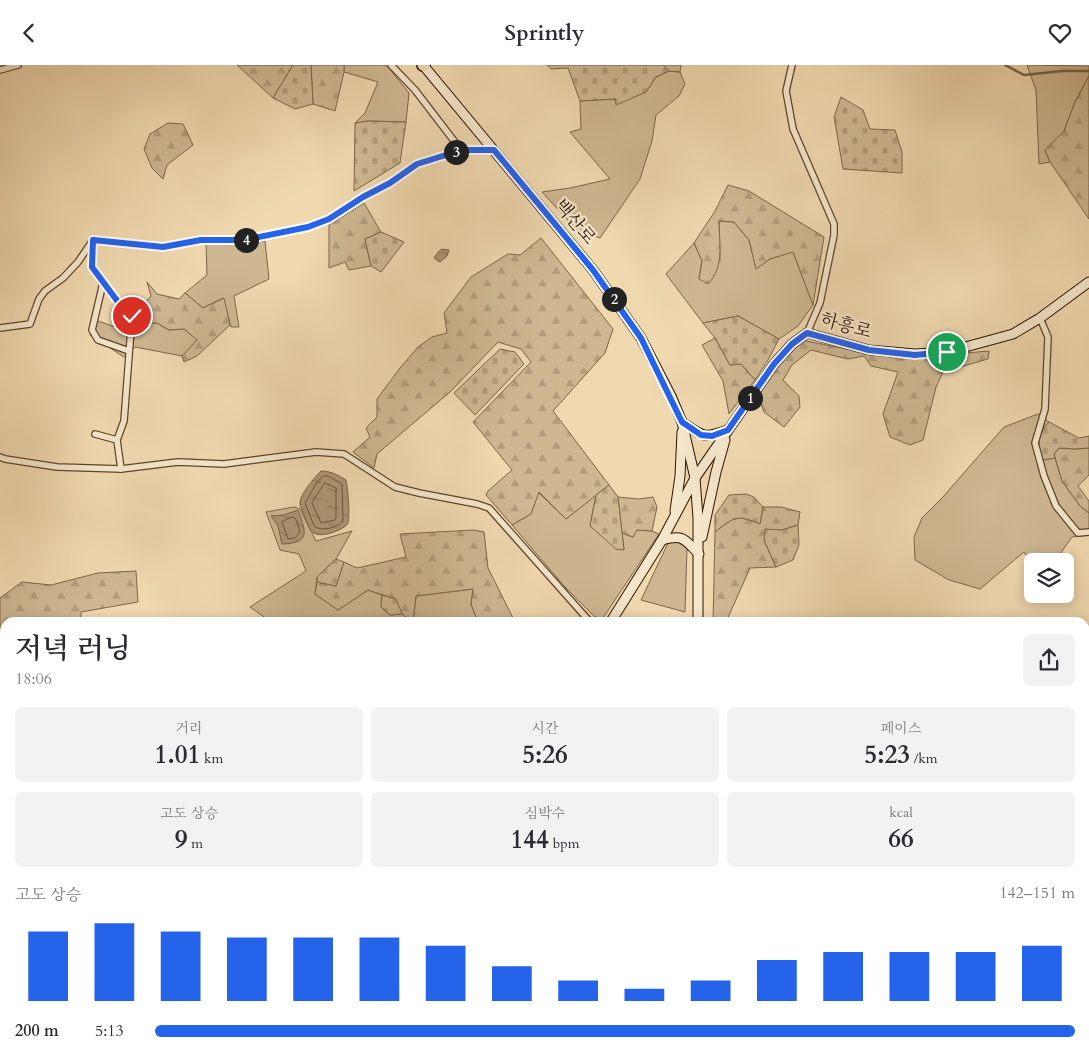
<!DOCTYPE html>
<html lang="ko">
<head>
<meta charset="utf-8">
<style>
	body { margin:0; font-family:Cardo,"Noto Serif KR",serif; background:#f2f2f3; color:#2b2b33; height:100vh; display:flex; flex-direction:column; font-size:19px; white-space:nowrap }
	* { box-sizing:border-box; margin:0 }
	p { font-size:16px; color:#7c7c81 }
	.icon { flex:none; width:28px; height:28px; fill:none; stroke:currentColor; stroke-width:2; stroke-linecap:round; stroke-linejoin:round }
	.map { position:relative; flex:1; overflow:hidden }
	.drawer { position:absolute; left:0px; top:552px; width:1090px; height:444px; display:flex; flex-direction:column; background:#fff; border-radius:15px 15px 0 0; box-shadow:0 2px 12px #0003 }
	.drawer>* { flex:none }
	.controls { position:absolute; left:1024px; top:488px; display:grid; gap:10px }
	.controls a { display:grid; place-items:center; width:50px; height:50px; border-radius:8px; background:#fff; box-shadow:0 2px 12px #0003; font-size:25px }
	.pin { position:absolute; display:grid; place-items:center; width:42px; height:42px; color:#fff; margin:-21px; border:2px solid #fff; border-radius:50%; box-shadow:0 1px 5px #0007 }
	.km { position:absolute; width:25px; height:25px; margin:-12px; border-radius:50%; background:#222; color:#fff; font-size:14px; line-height:25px; text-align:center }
	.round { display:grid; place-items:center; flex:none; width:52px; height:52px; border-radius:8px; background:#f2f2f3 }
	.summary { display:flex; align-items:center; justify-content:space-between; height:85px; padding:0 15px }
	h1 { font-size:28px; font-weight:600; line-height:38px }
	.figures { display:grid; grid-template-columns:repeat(3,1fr); gap:8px; height:85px; padding:5px 15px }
	.figures div { display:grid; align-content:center; border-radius:8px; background:#f2f2f3; text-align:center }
	.figures b { font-size:25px; font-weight:600 }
	.figures small { font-size:14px; font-weight:400 }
	.figures p { font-size:14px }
	.chart { height:140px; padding:10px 15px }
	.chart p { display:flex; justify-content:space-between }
	.chart svg { width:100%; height:90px; margin-top:5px; stroke:#2563eb; stroke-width:6 }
	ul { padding:0 15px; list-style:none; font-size:16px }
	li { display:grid; grid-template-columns:80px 60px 1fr; align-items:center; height:38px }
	li i { height:12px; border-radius:6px; background:#2563eb }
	header { display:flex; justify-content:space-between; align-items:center; height:65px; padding:0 15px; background:#fff; font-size:22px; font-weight:600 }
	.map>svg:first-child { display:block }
	.grass { fill:#ceb791; stroke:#7c6648 }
	.forest { fill:url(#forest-firs); stroke:#7c6648 }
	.cemetery { fill:url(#cemetery-stones); stroke:#7c6648 }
	.water { fill:url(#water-ripples); stroke:#796146 }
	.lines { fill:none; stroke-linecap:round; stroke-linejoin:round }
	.shore { stroke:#6c543a; stroke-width:1 }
	.stream { stroke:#796146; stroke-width:2.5 }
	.street-casing { stroke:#5c452c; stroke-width:8 }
	.secondary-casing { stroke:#2a1400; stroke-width:11 }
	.highway-casing { stroke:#2a1400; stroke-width:14 }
	.street { stroke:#f5e6cb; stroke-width:5.5 }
	.secondary { stroke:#f5e6cb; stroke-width:9 }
	.highway { stroke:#f0d8af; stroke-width:11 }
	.route-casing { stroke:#fff; stroke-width:10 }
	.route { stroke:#2563eb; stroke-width:6 }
	.labels { text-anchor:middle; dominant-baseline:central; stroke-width:4.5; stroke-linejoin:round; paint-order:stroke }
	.street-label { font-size:18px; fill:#2a1400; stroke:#f5e6cb }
</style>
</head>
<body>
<header><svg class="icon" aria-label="back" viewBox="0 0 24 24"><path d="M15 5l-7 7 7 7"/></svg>Sprintly<svg class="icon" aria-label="heart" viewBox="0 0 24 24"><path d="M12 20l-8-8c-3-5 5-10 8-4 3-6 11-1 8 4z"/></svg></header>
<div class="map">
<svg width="1089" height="996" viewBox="0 0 1089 996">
	<defs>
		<pattern id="forest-firs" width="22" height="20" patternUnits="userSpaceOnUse" patternTransform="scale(1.25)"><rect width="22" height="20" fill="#ceb791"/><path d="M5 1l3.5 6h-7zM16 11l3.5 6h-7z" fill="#b19c7b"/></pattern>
		<pattern id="cemetery-stones" width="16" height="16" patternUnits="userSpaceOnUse" patternTransform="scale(1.25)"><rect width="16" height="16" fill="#ceb791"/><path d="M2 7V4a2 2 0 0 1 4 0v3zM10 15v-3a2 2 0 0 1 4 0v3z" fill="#b19c7b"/></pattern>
		<pattern id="water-ripples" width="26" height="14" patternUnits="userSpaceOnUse" patternTransform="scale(1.25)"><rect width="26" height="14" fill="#ad9574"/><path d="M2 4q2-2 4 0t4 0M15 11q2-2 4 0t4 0" fill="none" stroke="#8d785d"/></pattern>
	</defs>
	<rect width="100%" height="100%" fill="#f0d8af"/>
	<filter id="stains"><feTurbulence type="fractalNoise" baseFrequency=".004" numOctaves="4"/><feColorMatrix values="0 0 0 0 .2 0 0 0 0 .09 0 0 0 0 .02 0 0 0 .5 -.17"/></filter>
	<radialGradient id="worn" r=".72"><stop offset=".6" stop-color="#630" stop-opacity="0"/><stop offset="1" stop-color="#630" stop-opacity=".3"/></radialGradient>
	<!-- grass -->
	<g class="grass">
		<path d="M344 0H384L388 2 409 28 406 57 368 56 355 58 365 48 378 17 344 7Z"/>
		<path d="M1027 0 1089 1V11L1075 37 1064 66 1045 85 1050 97 1039 99 1036 25Z"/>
		<path d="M669 6 680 7 685 19 679 31 656 50 652 76 640 114 600 173 578 166 542 127 570 123 610 114 570 67 581 64 580 36 615 34 616 39 646 27 656 12Z"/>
		<path d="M719 156 734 157 749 175 756 203 770 194 793 186 813 240 798 261 779 274 738 251 703 258 666 209 694 178 702 196 699 213 720 196Z"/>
		<path d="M265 176 269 214 234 231 239 262H231L223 233 203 243 185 228 207 210 206 178Z"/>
		<path d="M95 255 127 266 137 259 157 258 169 265 184 264 198 275 182 291 135 282 124 292 90 270Z"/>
		<path d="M1038 349 1049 357C1036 371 1038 379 1043 395L1055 393 1062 416 1080 441 1089 448V470L1072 472 1055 496H1032V498L1024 487 980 524 949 515 915 495 914 472 922 453 942 433 1004 362Z"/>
		<path d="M538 427 566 454 596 430 590 461 624 484 622 468 633 472 636 465 652 466 659 469 603 553 595 552 565 522 512 460 531 449Z"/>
		<path d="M294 442 300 444 316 476 352 466 336 494 317 512 315 529 338 545 368 525 382 530 381 542 390 550 402 549 413 557 416 531 473 524 471 539 478 557H271L250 542 306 506 299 489 280 485 266 447Z"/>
		<path d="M676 476 687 483 685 547 641 535 668 478Z"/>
		<path d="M0 754 5 755V801L0 794Z"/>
		<path d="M5 822V862L0 861V823Z"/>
	</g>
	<!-- forest -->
	<g class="forest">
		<path d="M237 0H293L273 33Z"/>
		<path d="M311 0H344V7L335 46 313 39Z"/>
		<path d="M663 0H681L680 7 669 6Z"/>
		<path d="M1089 11V154L1050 97 1045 85 1064 66 1075 37Z"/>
		<path d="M168 58 183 59 193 80 167 100 163 114 152 103 144 84 150 69Z"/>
		<path d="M728 120 749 126 824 172 813 240 793 187 770 194 756 204 749 175 734 157 719 156C719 178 725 201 708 219L699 214 702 196 694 178 715 146Z"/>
		<path d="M364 138 381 167 365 174 371 201 349 205 345 197 329 203V160Z"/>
		<path d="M541 173 613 264 605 288 553 346 609 420 566 454 539 427 531 449 512 460 486 430 488 426 512 405 473 357 531 297 521 284 498 277 450 327 377 389 374 403 353 387 370 372 366 363 377 352V334L400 303 418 282 432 272 447 268 444 248 471 212 508 189 520 190Z"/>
		<path d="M147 217 157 229 179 234 185 228 203 243 224 233 230 260 197 291 184 297 182 291 197 275 184 264 169 265 157 258 137 259 136 249 151 231Z"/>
		<path d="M715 273 730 300 741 299 755 315 729 349 723 316 702 280Z"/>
		<path d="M801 275 899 294 943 293 965 288 989 286 988 294 943 307 936 322 923 375 910 380 890 372 883 349 898 307 871 301 864 291 848 294 811 285 792 300 783 315 799 331 800 342 784 362 764 347 758 331 778 301Z"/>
		<path d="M1059 383 1075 384 1089 383V410L1078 421 1089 436V448L1080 441 1062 416 1054 389Z"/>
		<path d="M618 432 639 434 653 432 657 442 652 466 637 465 633 472 622 468Z"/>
		<path d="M763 442H781L800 447 798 460 782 465 764 475 776 502 750 503 726 557 713 558 715 467C734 452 737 449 760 459Z"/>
		<path d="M474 465 484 467 488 503 515 557H478L471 539 473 524 416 531 413 557 402 549 395 534 368 525 338 545 315 529 317 517 336 521 344 497 357 503 406 492 400 469Z"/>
		<path d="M136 506 138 537 81 547V557L5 558V635L0 634V533L22 517 51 520 98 508Z"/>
		<path d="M136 991H174L173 996H134Z"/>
	</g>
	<!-- cemetery -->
	<g class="cemetery">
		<path d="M293 0H311L313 39 295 44 273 33Z"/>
		<path d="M547 0H663L669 6 656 12 646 27 616 40 615 34 580 36 568 3 551 4Z"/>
		<path d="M841 32 863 45 870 64 895 65 902 87V108L843 104 834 52Z"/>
		<path d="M368 56 406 57 400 98 354 126 355 58Z"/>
		<path d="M381 167 404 177 381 207 371 201 365 174Z"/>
		<path d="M738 251 779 274 768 295 755 315 741 299 730 300 715 273 703 258Z"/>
		<path d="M500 284 515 287 524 299 475 350 454 328Z"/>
		<path d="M1049 357 1079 373 1089 371V383L1075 384 1059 383 1054 389 1055 393 1043 395C1038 379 1036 371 1049 357Z"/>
		<path d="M609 420 618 432 624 485 616 484 590 461 596 430Z"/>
		<path d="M746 429 754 432 763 442 760 459C737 449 734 452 715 467V450L729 430Z"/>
		<path d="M798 460 799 480 793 495 776 502 764 475 765 464 782 465Z"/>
		<path d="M336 494 344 497 336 521 317 517V512Z"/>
		<path d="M382 530 396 534 402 549 390 550 381 542Z"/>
		<path d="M0 634 5 635V670L0 672Z"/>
		<path d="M987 991H1081V995L985 996Z"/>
	</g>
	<!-- water -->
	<g class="water">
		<path d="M442 184 449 185 447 191 440 197 434 193 439 186Z"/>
		<path d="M321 406C331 406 338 410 346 415 348 422 350 452 348 458 345 465 322 472 316 469 310 467 309 462 307 457 305 452 301 444 300 439 299 430 315 412 321 406Z"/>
		<path d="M298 445C306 467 311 478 282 479L278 461 271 451 284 450Z"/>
	</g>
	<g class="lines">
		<!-- shore -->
		<g class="shore">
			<path d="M323 411H328L342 419 343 456C338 463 321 467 314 461L305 438 316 419Z"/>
			<path d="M325 418 336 423V453L335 455 321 458 312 438Z"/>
			<path d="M293 452 296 454 300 467 295 473 288 474 282 457Z"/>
		</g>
		<!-- stream -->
		<path class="stream" d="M1005 0 1024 10 1062 6H1089"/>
		<defs>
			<g id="street">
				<path d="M391 0 415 25 461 85"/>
				<path d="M792 0 786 26 793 64 834 159V170L820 238 807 268"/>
				<path d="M0 5 18 0"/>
				<path d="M93 175 92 202 103 218 92 265 98 275 129 286"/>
				<path d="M103 218 121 241 132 251 124 356 117 375 121 404"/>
				<path d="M1040 253 1048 272 1045 344 1035 378 1044 411 1056 441 1078 468 1089 467"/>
				<path d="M0 263 30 259 39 234 45 226 63 213 78 197 93 175 163 182 201 175H244L308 162 329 154 363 132 390 118 417 99 461 85H494"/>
				<path d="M95 369 117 375"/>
				<path d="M0 392 5 394 57 402 121 404 178 397 224 399 316 387 344 389 395 422 419 428 477 439 489 443 591 558"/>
				<path d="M1085 599 1089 591"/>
				<path d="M101 991 108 996"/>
				<path d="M291 991V996"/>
				<path d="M726 991 728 996"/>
				<path d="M902 991 910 996"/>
				<path d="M131 996 133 991"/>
				<path d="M535 996 543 991"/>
			</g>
			<g id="secondary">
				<path d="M423 0 593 205 641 273 671 331 682 357 695 413 698 453V558"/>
				<path d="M682 357C704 372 703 374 728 365"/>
				<path d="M675 446 680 411 682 367"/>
				<path d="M702 472 716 407 725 375"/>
				<path d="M662 475C684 469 684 474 699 489"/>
				<path d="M610 558 662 475 695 413 774 299 792 279 807 268 869 285 915 289 947 287 1013 269 1040 253 1089 217"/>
				<path d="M0 819 5 817"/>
				<path d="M805 991 814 996"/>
			</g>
			<path id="highway" d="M423 0H424"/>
		</defs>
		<!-- street casing -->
		<use href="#street" class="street-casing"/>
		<!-- secondary casing -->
		<use href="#secondary" class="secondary-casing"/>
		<!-- highway casing -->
		<use href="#highway" class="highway-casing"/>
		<!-- street -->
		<use href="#street" class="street"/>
		<!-- secondary -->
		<use href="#secondary" class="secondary"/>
		<!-- highway -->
		<use href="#highway" class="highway"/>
	</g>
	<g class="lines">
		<defs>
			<path id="route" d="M132 251 121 241 92 202 93 175 163 182 201 175H244L308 162 329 154 363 132 390 118 417 99 462 85H494L593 205 641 273 682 357 701 370 712 371 728 365 774 299 792 279 807 268 869 285 915 290 947 287"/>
		</defs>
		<!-- route casing -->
		<use href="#route" class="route-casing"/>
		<!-- route -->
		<use href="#route" class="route"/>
	</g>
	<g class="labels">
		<!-- street labels -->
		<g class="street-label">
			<text transform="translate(575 157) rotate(50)">백산로</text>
			<text transform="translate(846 261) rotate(15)">하흥로</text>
		</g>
	</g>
	<rect width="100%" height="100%" filter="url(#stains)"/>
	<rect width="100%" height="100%" fill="url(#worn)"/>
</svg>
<div class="controls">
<a><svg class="icon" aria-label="layers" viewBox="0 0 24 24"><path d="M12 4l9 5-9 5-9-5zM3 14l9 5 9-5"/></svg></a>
</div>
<div class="pin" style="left:947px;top:287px;background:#1e9e55"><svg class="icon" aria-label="arrive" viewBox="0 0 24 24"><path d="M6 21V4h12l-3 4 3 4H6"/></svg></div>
<div class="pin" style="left:132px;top:251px;background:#d93025"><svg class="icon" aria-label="check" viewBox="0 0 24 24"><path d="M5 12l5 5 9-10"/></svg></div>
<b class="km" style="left:750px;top:333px">1</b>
<b class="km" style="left:614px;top:234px">2</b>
<b class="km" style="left:456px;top:87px">3</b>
<b class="km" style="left:246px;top:175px">4</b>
<section class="drawer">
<div class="summary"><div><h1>저녁 러닝</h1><p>18:06</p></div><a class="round"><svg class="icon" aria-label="share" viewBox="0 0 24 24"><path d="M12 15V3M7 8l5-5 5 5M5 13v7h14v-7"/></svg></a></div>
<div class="figures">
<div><p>거리</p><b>1.01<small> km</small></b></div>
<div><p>시간</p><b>5:26</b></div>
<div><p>페이스</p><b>5:23<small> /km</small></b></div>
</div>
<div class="figures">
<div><p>고도 상승</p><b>9<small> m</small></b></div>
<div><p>심박수</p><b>144<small> bpm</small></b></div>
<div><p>kcal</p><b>66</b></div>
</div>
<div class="chart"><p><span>고도 상승</span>142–151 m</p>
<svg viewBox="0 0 160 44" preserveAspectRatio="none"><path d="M5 44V10M15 44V6M25 44V10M35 44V13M45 44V13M55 44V13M65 44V17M75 44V27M85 44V34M95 44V38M105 44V34M115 44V24M125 44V20M135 44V20M145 44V20M155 44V17"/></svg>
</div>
<ul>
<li><b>200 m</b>5:13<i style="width:100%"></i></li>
</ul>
</section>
</div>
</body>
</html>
